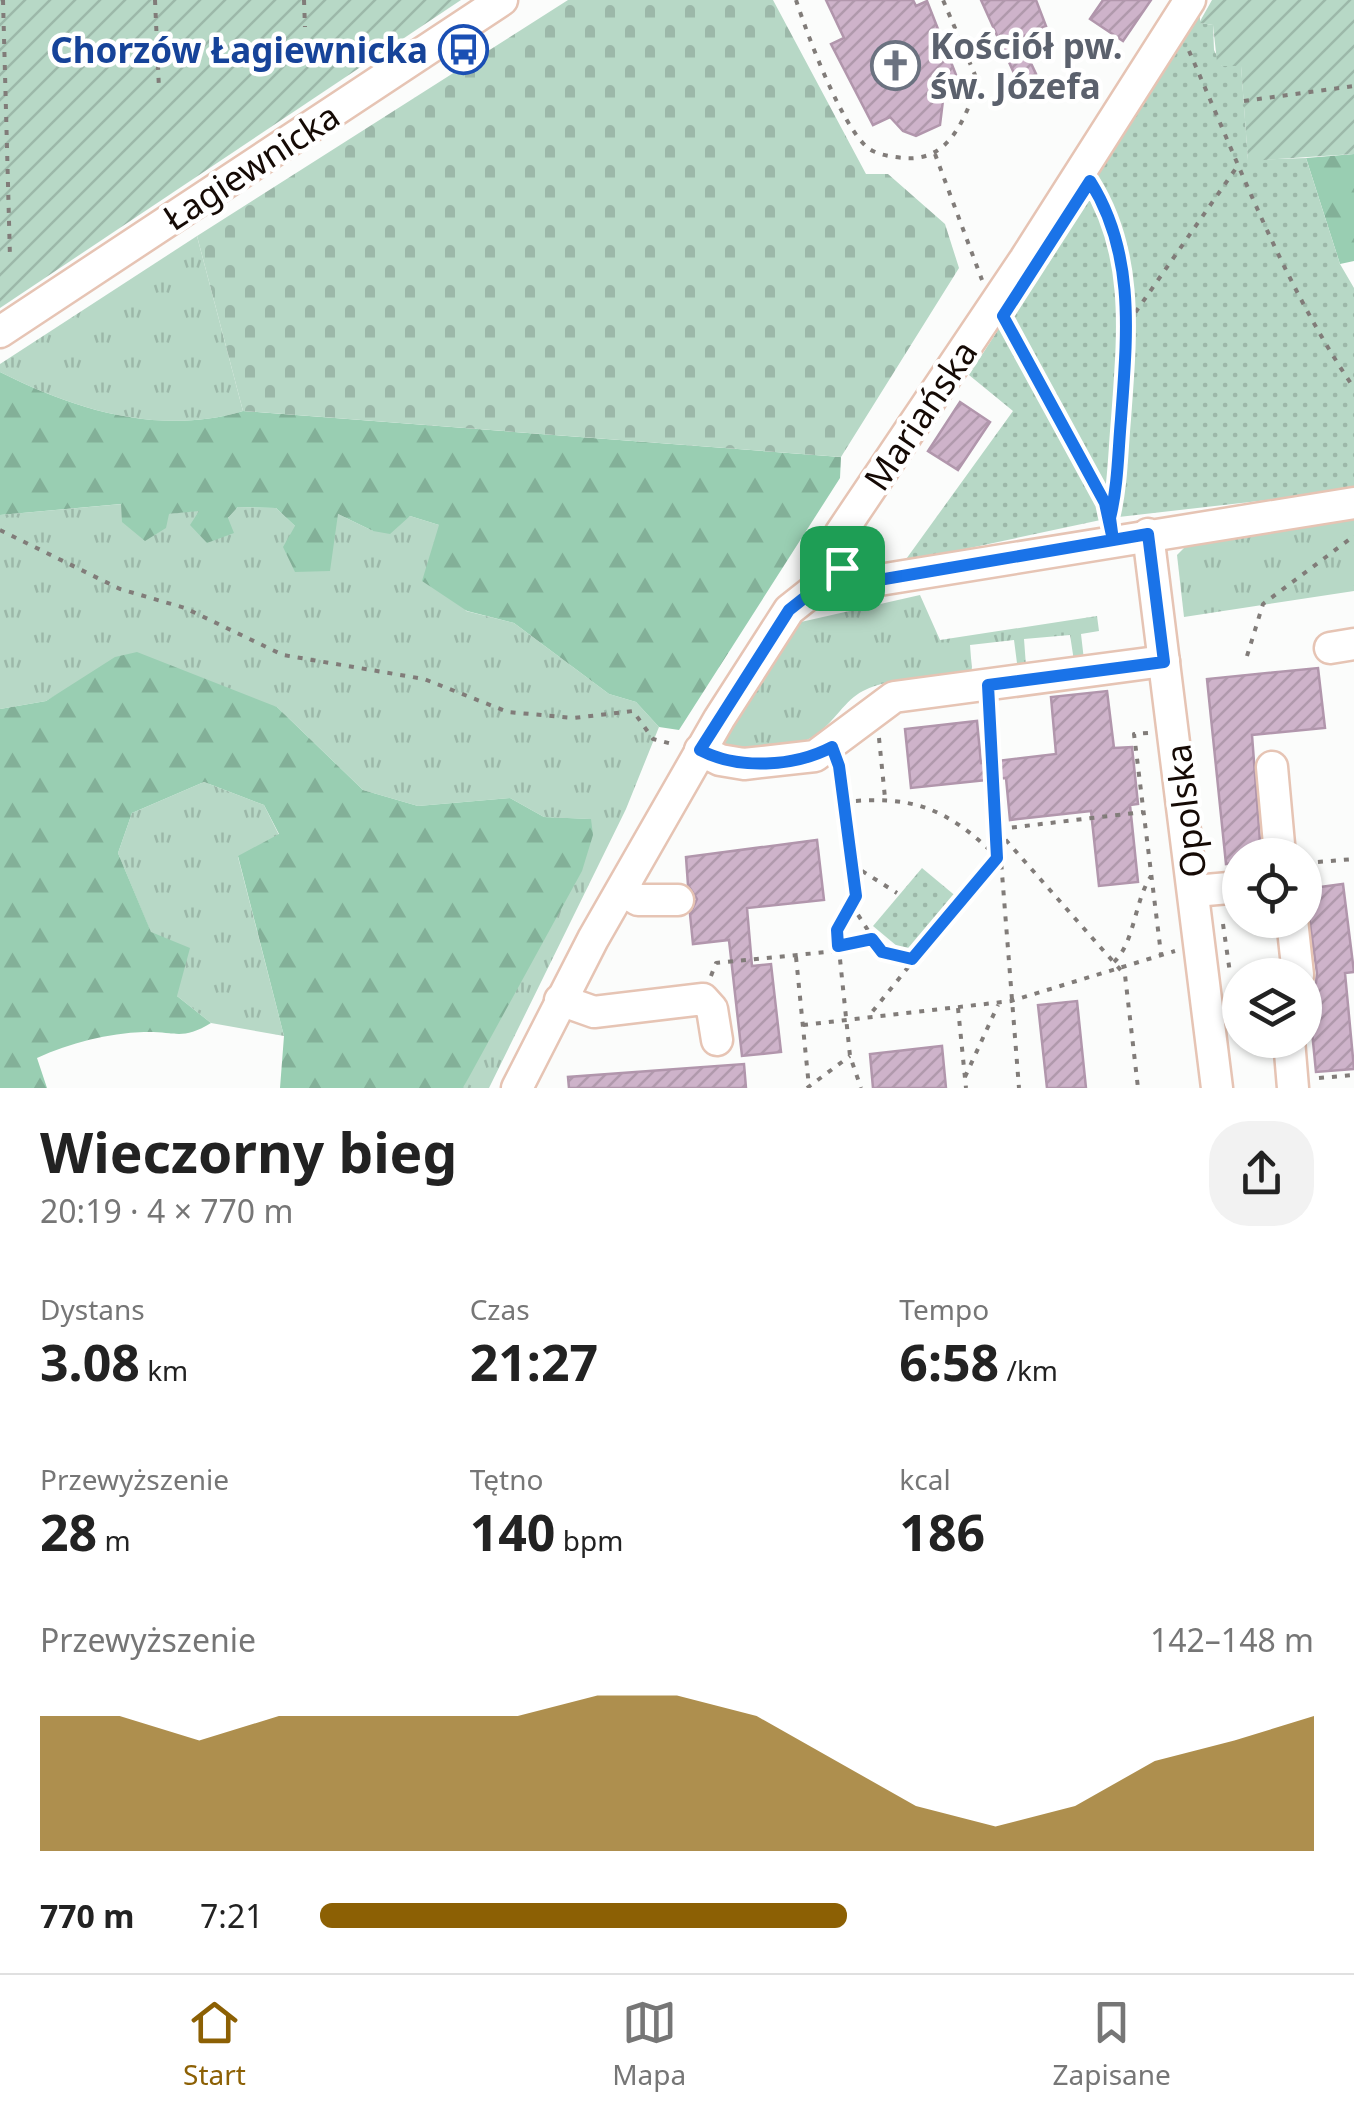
<!DOCTYPE html>
<html lang="pl">
<head>
<meta charset="utf-8">
<style>
	body { margin:0; font-family:"Noto Sans",sans-serif; background:#f2f2f2; color:#222; height:100vh; display:flex; flex-direction:column; font-size:38px; white-space:nowrap }
	* { box-sizing:border-box; margin:0 }
	p { font-size:32px; color:#767676 }
	.icon { flex:none; width:55px; height:55px; fill:none; stroke:currentColor; stroke-width:2; stroke-linecap:round; stroke-linejoin:round }
	.map { position:relative; height:1088px; overflow:hidden }
	.drawer { display:flex; flex-direction:column; background:#fff; flex:1 }
	.drawer>* { flex:none }
	.buttons { position:absolute; left:1222px; top:838px; display:grid; gap:20px }
	.buttons a { display:grid; place-items:center; width:100px; height:100px; border-radius:50%; background:#fff; box-shadow:0 2px 8px #0004; font-size:50px }
	.pin { position:absolute; display:grid; place-items:center; width:85px; height:85px; color:#fff; margin:-42px; border-radius:20px; box-shadow:0 5px 15px #0006 }
	.round { display:grid; place-items:center; flex:none; width:105px; height:105px; border-radius:40px; background:#f2f2f2 }
	.head { display:flex; align-items:center; justify-content:space-between; height:170px; padding:0 40px }
	h1 { font-size:55px; font-weight:700; line-height:75px }
	.stats { display:grid; grid-template-columns:repeat(3,1fr); gap:15px; height:170px; padding:10px 40px }
	.stats div { display:grid; align-content:center }
	.stats b { font-size:50px; font-weight:700 }
	.stats small { font-size:28px; font-weight:400 }
	.stats p { font-size:28px }
	.chart { height:280px; padding:20px 40px }
	.chart p { display:flex; justify-content:space-between }
	.chart svg { width:100%; height:180px; margin-top:10px; fill:#8c6004; opacity:.7 }
	ul { padding:0 40px; list-style:none; font-size:32px }
	li { display:grid; grid-template-columns:160px 120px 1fr; align-items:center; height:75px }
	li i { height:25px; border-radius:12px; background:#8c6004 }
	.tab-bar { display:flex; justify-content:space-around; align-items:center; height:140px; border-top:2px solid #e0e0e0; background:#fff; font-size:28px; color:#767676 }
	.tab-bar a { display:grid; justify-items:center; gap:5px }
	.tab-bar .active { color:#8c6004 }
	.map>svg:first-child { display:block }
	.grass { fill:url(#grass-tufts) }
	.forest { fill:url(#forest-firs) }
	.cemetery { fill:url(#cemetery-stones) }
	.park { fill:url(#park-dots) }
	.garden { fill:url(#garden-furrows) }
	.building { fill:url(#building-hatch); stroke:#b196ac; stroke-width:2.5 }
	.lines { fill:none; stroke-linecap:round; stroke-linejoin:round }
	.minor-casing { stroke:#e6c4b4; stroke-width:35 }
	.path { stroke:#817c79; stroke-width:4; stroke-dasharray:5 8; stroke-linecap:butt }
	.minor { stroke:#fff; stroke-width:30 }
	.route-casing { stroke:#fff; stroke-width:20 }
	.route { stroke:#1a73e8; stroke-width:12 }
	.labels { text-anchor:middle; dominant-baseline:central; stroke-width:9; stroke-linejoin:round; paint-order:stroke }
	.worship-label { font-size:35px; font-weight:bold; fill:#5b616d; stroke:#fff; text-anchor:start }
	.transit-label { font-size:35px; font-weight:bold; fill:#164399; stroke:#fff; text-anchor:end }
	.street-label { font-size:35px; fill:#150a05; stroke:#fff }
</style>
</head>
<body>
<div class="map">
<svg width="1354" height="1088" viewBox="0 0 1354 1088">
	<defs>
		<pattern id="grass-tufts" width="24" height="20" patternUnits="userSpaceOnUse" patternTransform="scale(2.5)"><rect width="24" height="20" fill="#b7d8c6"/><path d="M3 7l-1-3M5 7V3M7 7l1-3M15 17l-1-3M17 17v-4M19 17l1-3" fill="none" stroke="#9cb8a9"/></pattern>
		<pattern id="forest-firs" width="22" height="20" patternUnits="userSpaceOnUse" patternTransform="scale(2.5)"><rect width="22" height="20" fill="#99ceb2"/><path d="M5 1l3.5 6h-7zM16 11l3.5 6h-7z" fill="#83b098"/></pattern>
		<pattern id="cemetery-stones" width="16" height="16" patternUnits="userSpaceOnUse" patternTransform="scale(2.5)"><rect width="16" height="16" fill="#b7d8c6"/><path d="M2 7V4a2 2 0 0 1 4 0v3zM10 15v-3a2 2 0 0 1 4 0v3z" fill="#9cb8a9"/></pattern>
		<pattern id="park-dots" width="8" height="8" patternUnits="userSpaceOnUse" patternTransform="scale(2.5)"><rect width="8" height="8" fill="#b7d8c6"/><path d="M2 2h.1M6 6h.1" fill="none" stroke="#9cb8a9" stroke-width="1.8" stroke-linecap="round"/></pattern>
		<pattern id="garden-furrows" width="10" height="10" patternUnits="userSpaceOnUse" patternTransform="scale(2.5)"><rect width="10" height="10" fill="#b7d8c6"/><path d="M-1 1l2-2M0 10L10 0M9 11l2-2" fill="none" stroke="#9cb8a9"/></pattern>
		<pattern id="building-hatch" width="6" height="6" patternUnits="userSpaceOnUse" patternTransform="scale(2.5)"><rect width="6" height="6" fill="#ceb3ca"/><path d="M-1 1l2-2M0 6l6-6M5 7l2-2" fill="none" stroke="#b099ac"/></pattern>
	</defs>
	<rect width="100%" height="100%" fill="#fbfcfb"/>
	<!-- grass -->
	<g class="grass">
		<path d="M197 236 243 411C160 436 75 410 0 372V364Z"/>
		<path d="M122 504 169 514 201 510 228 518 238 507 276 508 295 526 338 514 373 531 410 516 439 525 466 611 514 623 609 694 636 702 659 727 626 809 489 1088H463L590 819 544 817 510 798 418 806 363 790 277 707 69 688 46 701 0 709V515Z"/>
		<path d="M1354 520V591L1184 617 1177 555 1191 541Z"/>
		<path d="M920 595 940 640 1097 616 1099 631 1081 634 1084 660 1074 661 1070 635 1024 639 1026 666 1018 671 1014 640 970 645 972 671 986 670 987 674C949 678 896 674 863 691 845 700 834 722 817 734 794 751 746 757 720 744L792 624Z"/>
		<path d="M204 782 264 805 279 835 238 857 284 1036 211 1023 177 996 118 853 132 813Z"/>
	</g>
	<!-- forest -->
	<g class="forest">
		<path d="M1354 154V261L1340 264 1306 158Z"/>
		<path d="M0 372C75 410 160 436 243 411L841 457 840 478 679 730 659 727 636 702 609 694 514 623 467 611 422 581 439 525 410 516 390 534 373 531 338 514 330 571 295 572 283 547 295 526 276 508 238 507 228 518 234 533 207 543 190 525 199 511 169 514 166 528 145 541 122 522 121 504 0 515Z"/>
		<path d="M137 652 277 707 363 790 418 806 510 798 544 817 591 819 593 835 582 871 463 1088H280L284 1036 238 856 279 834 264 805 204 782 132 813 118 853 151 932 190 948 177 996 211 1023C181 1041 176 1031 144 1032 108 1033 70 1043 37 1058L47 1088H0V709L46 701 115 657Z"/>
	</g>
	<!-- cemetery -->
	<path class="cemetery" d="M568 0H773L866 174H888L945 224 959 268 841 457 243 411 197 236Z"/>
	<!-- park -->
	<g class="park">
		<path d="M1200 16V23L1213 25 1214 50 1222 66 1241 65 1248 160 1306 158 1340 264 1354 288V490L1110 518 904 562 1013 411 969 375Z"/>
		<path d="M922 868 958 898 910 957 873 926Z"/>
	</g>
	<!-- garden -->
	<g class="garden">
		<path d="M0 0H461L0 308Z"/>
		<path d="M1212 0H1354V154L1248 161 1241 66H1222L1217 62 1213 25 1199 23Z"/>
	</g>
	<!-- building -->
	<g class="building">
		<path d="M826 0H913L916 6 927 1 960 85 944 92 940 125 916 136 903 131 890 117 873 125 831 44 844 38Z"/>
		<path d="M981 0H1036L1046 26 1019 38 1036 74 1018 82Z"/>
		<path d="M1103 0H1151L1123 41 1090 19Z"/>
		<path d="M960 402 990 422 958 470 928 451Z"/>
		<path d="M1318 668 1325 728 1252 735 1261 855H1240V862L1226 864 1207 679Z"/>
		<path d="M1107 691 1114 748 1132 747 1138 804 1130 805 1138 882 1099 886 1091 811 1010 820 1006 778 911 788 905 729 977 721 981 763 1056 754 1051 697Z"/>
		<path d="M817 840 824 900 747 908 752 966 771 964 781 1052 742 1056 729 940 693 944 690 914 697 899 688 885 686 857Z"/>
		<path d="M1343 884 1354 972 1345 973 1354 1069 1316 1072 1308 991 1316 983 1317 973 1305 889Z"/>
		<path d="M1077 1001 1086 1088H1047L1038 1005Z"/>
		<path d="M942 1046 946 1088H873L870 1054Z"/>
		<path d="M744 1064 746 1088H569L568 1077Z"/>
	</g>
	<g class="lines">
		<defs>
			<g id="minor">
				<path d="M0 332 502 0"/>
				<path d="M1148 534 1217 1088"/>
				<path d="M842 568 840 534 1025 259 1190 0"/>
				<path d="M842 568 851 577 867 582 1354 503"/>
				<path d="M1330 648 1354 644"/>
				<path d="M700 750 720 760 744 764 815 756 894 697 1164 661"/>
				<path d="M1272 767 1280 855"/>
				<path d="M622 890 638 900H678"/>
				<path d="M1195 891 1240 887"/>
				<path d="M1292 920 1298 975"/>
				<path d="M560 1000 594 1012 703 999 712 1009 717 1040"/>
				<path d="M1289 1040 1293 1088"/>
				<path d="M517 1088 593 939 719 719 789 610 842 568"/>
			</g>
		</defs>
		<!-- minor casing -->
		<use href="#minor" class="minor-casing"/>
		<!-- path -->
		<g class="path">
			<path d="M3 0 10 258"/>
			<path d="M155 0 159 89"/>
			<path d="M304 0 305 27"/>
			<path d="M796 0C807 34 841 125 867 147 876 155 893 157 904 158 950 162 965 118 978 82L943 0"/>
			<path d="M1189 51C1239 164 1284 286 1354 388"/>
			<path d="M1244 101 1354 86"/>
			<path d="M935 154 982 280"/>
			<path d="M1097 193 1118 245 1128 323 1110 517"/>
			<path d="M1128 323 1239 164"/>
			<path d="M1009 326 1110 516"/>
			<path d="M0 530 120 589 185 608 283 655 424 679 508 712 574 718 633 711 653 739 676 745"/>
			<path d="M1247 656 1263 604 1354 536"/>
			<path d="M989 709 1019 1088"/>
			<path d="M1148 733 1134 734 1161 954"/>
			<path d="M879 738 885 798"/>
			<path d="M840 770 855 896 837 930 850 1056 861 1088"/>
			<path d="M843 802C913 795 947 808 997 857L868 1017"/>
			<path d="M999 829 1143 812"/>
			<path d="M997 830 1125 975 1138 1088"/>
			<path d="M1305 863 1354 859"/>
			<path d="M851 864 897 893"/>
			<path d="M851 904 882 952 912 959"/>
			<path d="M1223 924 1230 973"/>
			<path d="M838 946 872 939"/>
			<path d="M796 957 809 1087"/>
			<path d="M1114 962C1135 942 1134 902 1151 876"/>
			<path d="M711 976 716 963 837 951"/>
			<path d="M958 1008 966 1088"/>
			<path d="M803 1025 1011 1001 1175 951"/>
			<path d="M965 1077 998 1005"/>
			<path d="M1319 1078 1354 1075"/>
			<path d="M807 1088 850 1056"/>
		</g>
		<!-- minor -->
		<use href="#minor" class="minor"/>
	</g>
	<g class="lines">
		<defs>
			<path id="route" d="M842 568 789 610 700 750C738 770 794 767 832 747L839 766 856 896 837 930 838 946 872 939 882 952 912 959 997 858 988 685 1164 662 1148 534 1113 540 1110 518C1118 486 1118 452 1121 419 1127 336 1136 254 1090 181L1003 316 1105 503 1113 540 867 582 852 577 842 568"/>
		</defs>
		<!-- route casing -->
		<use href="#route" class="route-casing"/>
		<!-- route -->
		<use href="#route" class="route"/>
	</g>
	<!-- icons -->
	<defs>
		<symbol id="bus-ring" viewBox="-11 -11 22 22"><circle r="9.5" fill="#fff" stroke="#1a4fb4" stroke-width="1.5"/><path d="M-5-6H5V4H4V6H2V4H-2V6H-4V4H-5ZM-3.5-4V0h7V-4ZM-3.5 1.2v1.5H-2V1.2ZM2 1.2v1.5H3.5V1.2Z" fill="#1a4fb4"/></symbol>
		<symbol id="church-ring" viewBox="-11 -11 22 22"><circle r="9.5" fill="#fff" stroke="#6b7280" stroke-width="1.5"/><path d="M-1.2-6h2.4v3.5h3.3v2.4h-3.3V6h-2.4V-.1h-3.3v-2.4h3.3Z" fill="#6b7280"/></symbol>
	</defs>
	<g fill-rule="evenodd">
		<use href="#bus-ring" x="436" y="22" width="55" height="55"/>
		<use href="#church-ring" x="868" y="38" width="55" height="55"/>
	</g>
	<g class="labels">
		<!-- worship labels -->
		<g class="worship-label">
			<text x="930" y="45">Kościół pw.<tspan x="930" dy="40">św. Józefa</tspan></text>
		</g>
		<!-- transit labels -->
		<g class="transit-label">
			<text x="428" y="49">Chorzów Łagiewnicka</text>
		</g>
		<!-- street labels -->
		<g class="street-label">
			<text transform="translate(251 166) rotate(-33)">Łagiewnicka</text>
			<text transform="translate(920 415) rotate(-56)">Mariańska</text>
			<text transform="translate(1185 811) rotate(-97)">Opolska</text>
		</g>
	</g>
</svg>
<div class="buttons">
<a><svg class="icon" aria-label="locate" viewBox="0 0 24 24"><circle cx="12" cy="12" r="6"/><path d="M12 2v4M12 18v4M2 12h4M18 12h4"/></svg></a>
<a><svg class="icon" aria-label="layers" viewBox="0 0 24 24"><path d="M12 4l9 5-9 5-9-5zM3 14l9 5 9-5"/></svg></a>
</div>
<div class="pin" style="left:842px;top:568px;background:#1e9e55"><svg class="icon" aria-label="arrive" viewBox="0 0 24 24"><path d="M6 21V4h12l-3 4 3 4H6"/></svg></div>
</div>
<section class="drawer">
<div class="head"><div><h1>Wieczorny bieg</h1><p>20:19 · 4 × 770 m</p></div><a class="round"><svg class="icon" aria-label="share" viewBox="0 0 24 24"><path d="M12 15V3M7 8l5-5 5 5M5 13v7h14v-7"/></svg></a></div>
<div class="stats">
<div><p>Dystans</p><b>3.08<small> km</small></b></div>
<div><p>Czas</p><b>21:27</b></div>
<div><p>Tempo</p><b>6:58<small> /km</small></b></div>
</div>
<div class="stats">
<div><p>Przewyższenie</p><b>28<small> m</small></b></div>
<div><p>Tętno</p><b>140<small> bpm</small></b></div>
<div><p>kcal</p><b>186</b></div>
</div>
<div class="chart"><p><span>Przewyższenie</span>142–148 m</p>
<svg viewBox="0 0 160 44" preserveAspectRatio="none"><path d="M0 44V11L10 11L20 17L30 11L40 11L50 11L60 11L70 6L80 6L90 11L100 22L110 33L120 38L130 33L140 22L150 17L160 11V44z"/></svg>
</div>
<ul>
<li><b>770 m</b>7:21<i style="width:53%"></i></li>
</ul>
</section>
<nav class="tab-bar">
<a class="active"><svg class="icon" aria-label="home" viewBox="0 0 24 24"><path d="M3 11l9-7 9 7M6 9v11h12V9"/></svg>Start</a>
<a><svg class="icon" aria-label="map" viewBox="0 0 24 24"><path d="M3 6l6-2 6 2 6-2v14l-6 2-6-2-6 2zM9 4v14M15 6v14"/></svg>Mapa</a>
<a><svg class="icon" aria-label="saved" viewBox="0 0 24 24"><path d="M7 4h10v16l-5-4-5 4z"/></svg>Zapisane</a>
</nav>
</body>
</html>
